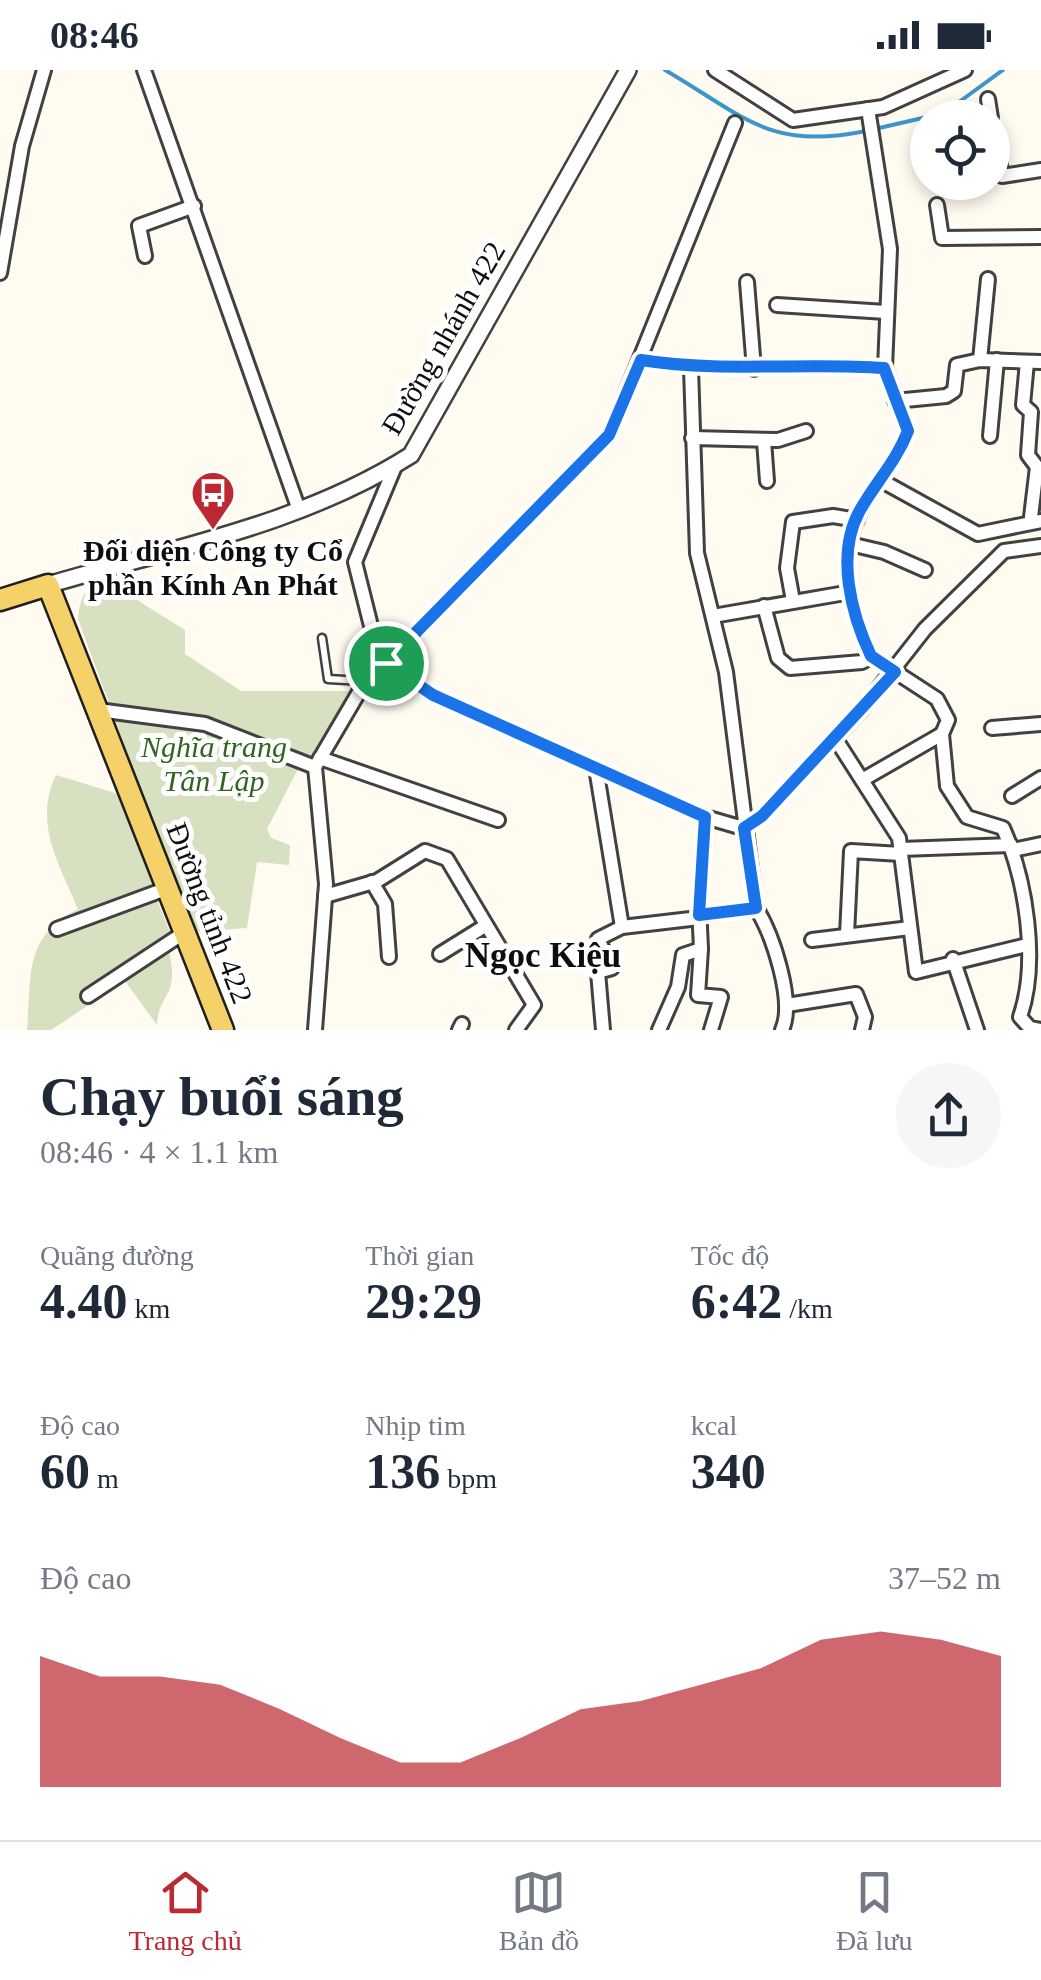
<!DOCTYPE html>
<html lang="vi">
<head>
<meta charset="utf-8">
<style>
	body { margin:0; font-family:"Times New Roman",serif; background:#f6f6f7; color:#1f2937; height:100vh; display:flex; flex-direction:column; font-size:38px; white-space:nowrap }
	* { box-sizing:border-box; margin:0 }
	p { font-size:32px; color:#747a83 }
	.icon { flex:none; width:55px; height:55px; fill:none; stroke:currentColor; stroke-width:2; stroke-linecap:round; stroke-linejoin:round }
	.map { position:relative; height:960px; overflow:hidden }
	.panel { display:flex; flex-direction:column; background:#fff; flex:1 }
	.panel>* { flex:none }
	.tools { position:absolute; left:910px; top:30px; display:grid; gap:20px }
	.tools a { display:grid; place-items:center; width:100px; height:100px; border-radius:50%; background:#fff; box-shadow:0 5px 15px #0003; font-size:50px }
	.pin { position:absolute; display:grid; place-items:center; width:85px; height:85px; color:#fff; margin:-42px; border:5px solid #fff; border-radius:50%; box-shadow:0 2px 10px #0007 }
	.round { display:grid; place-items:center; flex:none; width:105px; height:105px; border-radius:52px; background:#f6f6f7 }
	.headline { display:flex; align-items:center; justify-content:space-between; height:170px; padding:0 40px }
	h1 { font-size:55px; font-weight:700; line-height:75px }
	.figures { display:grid; grid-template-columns:repeat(3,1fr); gap:15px; height:170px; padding:10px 40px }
	.figures div { display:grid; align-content:center }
	.figures b { font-size:50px; font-weight:700 }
	.figures small { font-size:28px; font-weight:400 }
	.figures p { font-size:28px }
	.chart { height:280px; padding:20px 40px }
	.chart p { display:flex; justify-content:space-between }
	.chart svg { width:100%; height:180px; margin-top:10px; fill:#bc2932; opacity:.7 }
	.status { display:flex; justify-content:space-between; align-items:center; height:70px; padding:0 50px; background:#fff; direction:ltr }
	.status svg { height:28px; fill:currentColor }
	.tab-bar { display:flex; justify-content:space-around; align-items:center; height:140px; border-top:2px solid #e0e1e3; background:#fff; font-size:28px; color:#747a83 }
	.tab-bar a { display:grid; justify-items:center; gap:5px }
	.tab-bar .on { color:#bc2932 }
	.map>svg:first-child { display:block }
	.cemetery { fill:#d7e0c1 }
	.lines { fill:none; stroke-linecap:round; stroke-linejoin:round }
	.stream { stroke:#3e95ca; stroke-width:4 }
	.service-casing { stroke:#414141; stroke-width:11 }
	.minor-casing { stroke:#414141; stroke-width:18 }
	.tertiary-casing { stroke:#414141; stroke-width:20 }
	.primary-casing { stroke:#1f1f1f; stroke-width:25 }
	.service { stroke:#fff; stroke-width:6 }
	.minor { stroke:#fff; stroke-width:12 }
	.tertiary { stroke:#fff; stroke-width:15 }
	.primary { stroke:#f5d169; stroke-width:20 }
	.route-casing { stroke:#fff; stroke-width:20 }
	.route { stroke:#1a73e8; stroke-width:12 }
	.labels { text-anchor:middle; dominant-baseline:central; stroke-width:10; stroke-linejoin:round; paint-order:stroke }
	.street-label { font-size:30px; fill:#0e0e0e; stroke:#fff }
	.poi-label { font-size:30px; font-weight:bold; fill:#0e0e0e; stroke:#fff }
	.park-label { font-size:30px; font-style:italic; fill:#2f651f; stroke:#fff }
	.quarter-label { font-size:35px; font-weight:bold; fill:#0e0e0e; stroke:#fff }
</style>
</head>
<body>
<div class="status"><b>08:46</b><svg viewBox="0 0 49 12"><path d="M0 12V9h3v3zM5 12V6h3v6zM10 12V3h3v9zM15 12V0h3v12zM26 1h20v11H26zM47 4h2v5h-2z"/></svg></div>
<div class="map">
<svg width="1041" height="960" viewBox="0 0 1041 960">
	<rect width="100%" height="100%" fill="#fffbf0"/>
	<!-- cemetery -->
	<g class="cemetery">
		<path d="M120 508 140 532 185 560V584L241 621H356L322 679 297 701 267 759 271 768 290 775 289 795 257 792 247 858 193 862 78 549C81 518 89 514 120 508Z"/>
		<path d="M56 705 125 726 156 815 153 820 176 877 169 881C180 929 158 922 157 955L125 911 51 960H27C32 905 23 867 78 839 59 794 33 753 56 705Z"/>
	</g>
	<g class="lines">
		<!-- stream -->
		<g class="stream">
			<path d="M665 0C744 46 769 81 866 61"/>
			<path d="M875 59 944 43 1003 0"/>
		</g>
		<defs>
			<path id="service" d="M322 568 328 609 364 611"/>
			<g id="minor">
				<path d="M144 0 299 440"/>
				<path d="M715 0 793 50 883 37 965 0"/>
				<path d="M988 29 991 48"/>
				<path d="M868 39 890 179 885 298 908 361C896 392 875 413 860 442 836 486 851 544 871 586L937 629 948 650 942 664 947 716 967 747 1003 758C1026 810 1039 892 1020 947L1030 958 1041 960"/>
				<path d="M992 55 1002 106 1041 100"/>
				<path d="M937 135 942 168 1041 167"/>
				<path d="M145 186 139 156 194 136"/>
				<path d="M0 203 22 76 44 0"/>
				<path d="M747 212 754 299"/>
				<path d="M777 235 886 242"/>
				<path d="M641 290C723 303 803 292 885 298"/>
				<path d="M980 290 988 209"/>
				<path d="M1027 292 1023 335 1031 342 1028 385 1037 397 1031 447"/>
				<path d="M691 298 697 483 726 602 756 838C773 865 795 932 782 960"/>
				<path d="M895 331 946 326 954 321 957 295 980 290 1041 292"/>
				<path d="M990 366 997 290"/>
				<path d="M692 368 778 370 806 361"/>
				<path d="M764 371 767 411"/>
				<path d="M882 411 978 464 1041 451"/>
				<path d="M850 474 884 482 925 500"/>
				<path d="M793 531 787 498 793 452 833 446 857 450"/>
				<path d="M764 536 778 588 790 598 862 592 871 587"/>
				<path d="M713 546 851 522"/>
				<path d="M381 589 433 625 705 747 743 758"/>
				<path d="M387 593 609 365 735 53"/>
				<path d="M98 640 205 654 315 697"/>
				<path d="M992 658 1041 654"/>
				<path d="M835 668 899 768 916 902 1027 875"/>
				<path d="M320 688 498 750"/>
				<path d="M596 698 622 857"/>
				<path d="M862 710 942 664"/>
				<path d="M1012 726 1041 708"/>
				<path d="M743 758 762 746 863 638 925 559 1004 481 1041 476"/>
				<path d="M901 779 1011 775"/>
				<path d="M1013 780 1041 774"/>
				<path d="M372 812 385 834 389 887"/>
				<path d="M325 826 377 811 425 781 447 789 534 935 516 960"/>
				<path d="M699 845 756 838"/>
				<path d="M57 859 168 818"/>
				<path d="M847 865 851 781 901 784"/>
				<path d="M812 870 910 858"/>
				<path d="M701 879 698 925 721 927 711 960"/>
				<path d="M440 884 485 856"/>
				<path d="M953 889 977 960"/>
				<path d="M88 926 185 862"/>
				<path d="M787 935 856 924 865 947 862 960"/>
				<path d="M315 960 326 814 315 697 379 588 355 492 396 394"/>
				<path d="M459 960 462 954"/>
				<path d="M603 960 598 902 612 898 598 869 622 857 699 848"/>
				<path d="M659 960 678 917 683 885 701 879 699 836 705 747"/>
			</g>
			<path id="tertiary" d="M48 515C169 479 303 454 411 385L628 0"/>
			<path id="primary" d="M0 530 48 515 223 960"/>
		</defs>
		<!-- service casing -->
		<use href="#service" class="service-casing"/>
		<!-- minor casing -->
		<use href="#minor" class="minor-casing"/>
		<!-- tertiary casing -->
		<use href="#tertiary" class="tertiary-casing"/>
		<!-- primary casing -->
		<use href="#primary" class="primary-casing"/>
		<!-- service -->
		<use href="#service" class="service"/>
		<!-- minor -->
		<use href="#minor" class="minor"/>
		<!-- tertiary -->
		<use href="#tertiary" class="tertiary"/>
		<!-- primary -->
		<use href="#primary" class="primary"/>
	</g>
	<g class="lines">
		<defs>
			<path id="route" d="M641 290C723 303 803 292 884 298L908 361C896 392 875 413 859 442 836 485 851 544 871 586L895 602 762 746 744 758 756 838 699 845 705 747 433 625 386 593 609 365Z"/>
		</defs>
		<!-- route casing -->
		<use href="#route" class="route-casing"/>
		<!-- route -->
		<use href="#route" class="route"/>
	</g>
	<!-- icons -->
	<defs>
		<symbol id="bus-pin" viewBox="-11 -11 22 30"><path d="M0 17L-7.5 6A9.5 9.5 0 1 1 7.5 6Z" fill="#bc2932" stroke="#fff"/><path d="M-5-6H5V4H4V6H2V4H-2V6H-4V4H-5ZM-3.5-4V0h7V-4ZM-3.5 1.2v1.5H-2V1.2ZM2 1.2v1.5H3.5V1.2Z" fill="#fff"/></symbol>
	</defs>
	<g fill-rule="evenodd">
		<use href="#bus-pin" x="188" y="398" width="50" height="68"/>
	</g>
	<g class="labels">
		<!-- street labels -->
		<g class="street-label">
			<text transform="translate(443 268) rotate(-60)">Đường nhánh 422</text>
			<text transform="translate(210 843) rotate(69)">Đường tỉnh 422</text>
		</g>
		<!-- poi labels -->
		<g class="poi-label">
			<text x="213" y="480">Đối diện Công ty Cổ<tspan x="213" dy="34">phần Kính An Phát</tspan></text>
		</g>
		<!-- park labels -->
		<g class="park-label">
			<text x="214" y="676">Nghĩa trang<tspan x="214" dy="34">Tân Lập</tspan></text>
		</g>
		<!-- quarter labels -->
		<g class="quarter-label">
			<text x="543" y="885">Ngọc Kiệu</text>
		</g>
	</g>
</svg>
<div class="tools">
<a><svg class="icon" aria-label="locate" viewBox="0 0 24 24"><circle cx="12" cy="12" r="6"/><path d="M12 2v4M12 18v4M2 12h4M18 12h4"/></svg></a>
</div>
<div class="pin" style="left:386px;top:593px;background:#1e9e55"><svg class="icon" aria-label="arrive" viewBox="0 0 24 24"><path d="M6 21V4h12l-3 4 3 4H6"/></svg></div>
</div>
<section class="panel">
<div class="headline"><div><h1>Chạy buổi sáng</h1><p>08:46 · 4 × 1.1 km</p></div><a class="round"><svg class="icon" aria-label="share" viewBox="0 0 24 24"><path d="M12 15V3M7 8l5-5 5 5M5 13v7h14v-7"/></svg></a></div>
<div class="figures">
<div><p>Quãng đường</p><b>4.40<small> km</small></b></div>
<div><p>Thời gian</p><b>29:29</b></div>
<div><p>Tốc độ</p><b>6:42<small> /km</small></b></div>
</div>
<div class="figures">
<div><p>Độ cao</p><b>60<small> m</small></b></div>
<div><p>Nhịp tim</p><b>136<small> bpm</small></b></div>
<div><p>kcal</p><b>340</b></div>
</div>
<div class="chart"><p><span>Độ cao</span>37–52 m</p>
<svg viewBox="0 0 160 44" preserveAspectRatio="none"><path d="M0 44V12L10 17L20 17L30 19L40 25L50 32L60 38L70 38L80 32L90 25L100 23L110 19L120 15L130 8L140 6L150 8L160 12V44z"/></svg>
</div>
</section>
<nav class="tab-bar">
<a class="on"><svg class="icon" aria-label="home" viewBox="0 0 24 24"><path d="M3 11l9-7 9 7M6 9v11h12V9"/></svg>Trang chủ</a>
<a><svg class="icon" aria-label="map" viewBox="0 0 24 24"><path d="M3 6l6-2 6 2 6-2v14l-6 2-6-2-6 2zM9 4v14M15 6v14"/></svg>Bản đồ</a>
<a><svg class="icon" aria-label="saved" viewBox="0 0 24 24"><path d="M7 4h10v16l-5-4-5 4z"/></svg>Đã lưu</a>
</nav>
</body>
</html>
